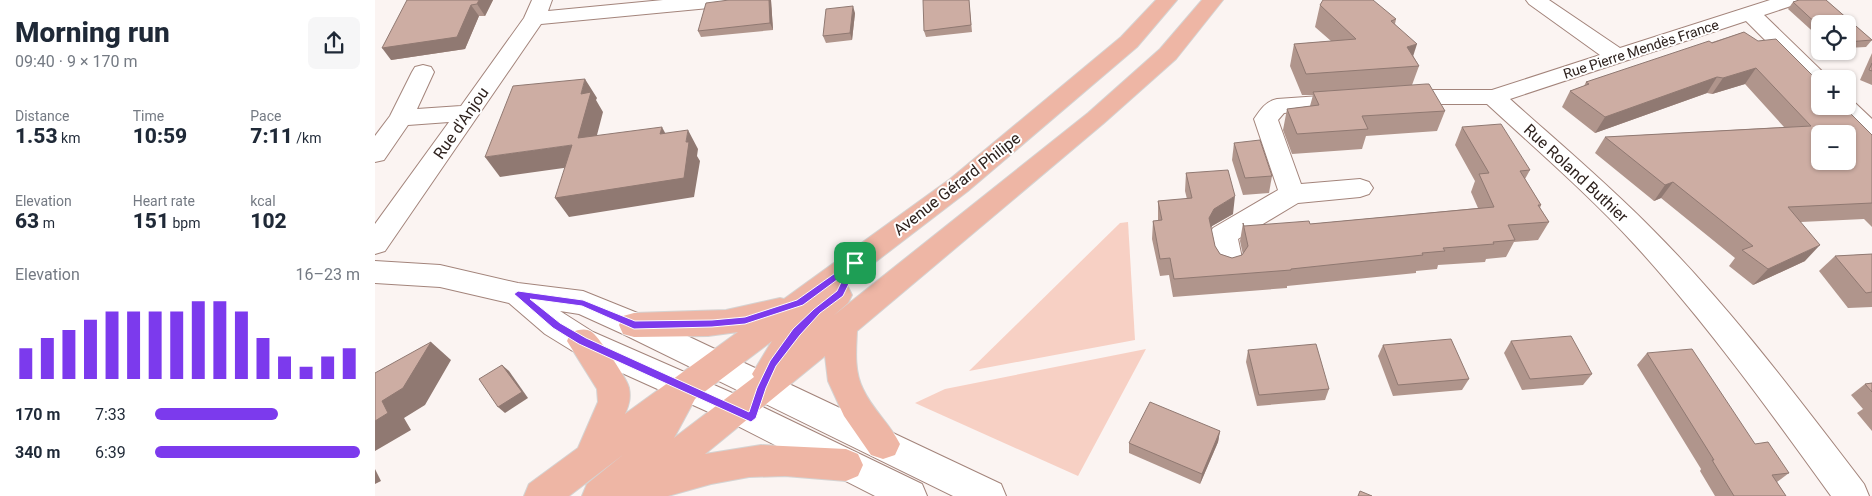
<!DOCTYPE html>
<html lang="en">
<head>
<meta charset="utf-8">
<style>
	body { margin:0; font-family:Roboto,sans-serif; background:#f6f6f7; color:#1f2937; height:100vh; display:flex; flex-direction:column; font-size:19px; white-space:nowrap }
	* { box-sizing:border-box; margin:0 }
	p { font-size:16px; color:#747a83 }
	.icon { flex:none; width:28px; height:28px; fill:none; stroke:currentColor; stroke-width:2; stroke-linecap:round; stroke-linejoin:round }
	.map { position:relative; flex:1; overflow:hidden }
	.drawer { display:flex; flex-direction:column; background:#fff; width:375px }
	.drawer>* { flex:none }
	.fabs { position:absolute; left:1436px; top:15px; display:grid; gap:10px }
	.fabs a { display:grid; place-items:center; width:45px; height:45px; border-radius:8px; background:#fff; box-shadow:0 1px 4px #0004; font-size:25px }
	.pin { position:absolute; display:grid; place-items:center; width:42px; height:42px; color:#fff; margin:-21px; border-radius:10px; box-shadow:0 2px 8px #0006 }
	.round { display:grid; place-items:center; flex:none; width:52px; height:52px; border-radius:8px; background:#f6f6f7 }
	.head { display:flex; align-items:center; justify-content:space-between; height:85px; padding:0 15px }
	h1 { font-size:28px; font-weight:800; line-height:38px }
	.metrics { display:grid; grid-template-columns:repeat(3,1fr); gap:8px; height:85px; padding:5px 15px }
	.metrics div { display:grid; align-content:center }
	.metrics b { font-size:21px; font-weight:800 }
	.metrics small { font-size:14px; font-weight:400 }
	.metrics p { font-size:14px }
	.chart { height:140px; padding:10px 15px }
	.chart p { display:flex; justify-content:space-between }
	.chart svg { width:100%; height:90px; margin-top:5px; stroke:#7c3aed; stroke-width:6 }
	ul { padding:0 15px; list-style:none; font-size:16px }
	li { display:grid; grid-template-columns:80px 60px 1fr; align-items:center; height:38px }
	li i { height:12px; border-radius:6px; background:#7c3aed }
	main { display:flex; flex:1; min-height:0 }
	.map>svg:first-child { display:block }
	.green { fill:#f7d0c4 }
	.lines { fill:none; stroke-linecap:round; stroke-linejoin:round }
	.minor-casing { stroke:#a3847b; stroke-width:2 }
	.major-casing { stroke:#d5d3d2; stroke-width:2 }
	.minor { fill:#fff; fill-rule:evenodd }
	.major { fill:#eeb6a5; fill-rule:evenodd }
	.wall { fill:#b0958c }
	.shaded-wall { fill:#907972 }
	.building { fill:#cdada3; stroke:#907972; fill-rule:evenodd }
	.route { fill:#7c3aed; stroke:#fff; fill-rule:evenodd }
	.labels { text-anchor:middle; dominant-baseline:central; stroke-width:4; stroke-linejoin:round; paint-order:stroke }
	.far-street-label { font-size:14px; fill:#2e221e; stroke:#fff }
	.street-label { font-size:16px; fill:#2e221e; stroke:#fff }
</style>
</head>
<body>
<main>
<section class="drawer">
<div class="head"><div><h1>Morning run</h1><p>09:40 · 9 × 170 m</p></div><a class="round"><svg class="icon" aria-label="share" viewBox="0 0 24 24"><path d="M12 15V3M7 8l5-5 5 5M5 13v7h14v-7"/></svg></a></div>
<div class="metrics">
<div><p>Distance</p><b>1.53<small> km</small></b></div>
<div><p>Time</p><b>10:59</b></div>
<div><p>Pace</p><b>7:11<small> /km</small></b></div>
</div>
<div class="metrics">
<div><p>Elevation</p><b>63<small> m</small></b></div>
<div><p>Heart rate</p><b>151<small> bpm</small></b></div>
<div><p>kcal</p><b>102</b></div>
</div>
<div class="chart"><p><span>Elevation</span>16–23 m</p>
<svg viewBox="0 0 160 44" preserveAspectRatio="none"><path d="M5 44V29M15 44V24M25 44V20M35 44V15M45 44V11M55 44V11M65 44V11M75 44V11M85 44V6M95 44V6M105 44V11M115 44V24M125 44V33M135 44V38M145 44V33M155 44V29"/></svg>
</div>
<ul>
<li><b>170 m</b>7:33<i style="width:60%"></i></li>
<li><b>340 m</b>6:39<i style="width:100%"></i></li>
</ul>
</section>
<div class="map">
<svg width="1497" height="496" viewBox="0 0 1497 496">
	<rect width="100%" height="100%" fill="#fbf4f2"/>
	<!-- green -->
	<g class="green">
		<path d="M753 222 760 340 594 371 745 223Z"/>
		<path d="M771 349 703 476 540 403 570 389Z"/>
	</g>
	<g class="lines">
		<defs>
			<g id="minor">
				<path d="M157 0H177L173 11 288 0H365L362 4 355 6 166 24 10 251 0 254V224L74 122 33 125 9 160 0 162V136L15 116 37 72 40 67 48 65 56 67 59 72 42 109 86 106 149 18Z"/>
				<path d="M1151 0H1174L1245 48 1395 0H1425L1422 4 1389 15 1453 77 1454 79H1445V89L1437 87 1371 21 1135 99C1183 142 1233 184 1278 230 1356 308 1422 397 1489 484L1494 496H1456C1394 410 1332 324 1260 245 1214 195 1162 150 1112 104H1024L1016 102 1012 97 1016 92 1024 90H1117L1225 55 1154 4Z"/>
				<path d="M974 94 982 96 986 101 982 106 909 113 903 120 926 184 985 179 994 182 998 188 994 194 985 197 923 203 863 239 868 263 864 271 854 274 844 271 840 263 834 235 838 228 903 190 879 119C885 110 891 101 902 99Z"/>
				<path d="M1472 99 1478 101 1497 119V141L1488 139 1458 106H1472Z"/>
				<path d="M0 261 65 265 143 283 208 291 270 316 626 484 631 496H578L248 334 204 314 185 311 218 332 371 399 547 484 552 496H500L349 419 196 350 170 334 134 303 65 287 0 283Z"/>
			</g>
			<path id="major" d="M781 0H802L762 47 593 191 469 286 473 287 477 295 473 303 458 316 713 113 785 49 827 0H848L801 59 729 123 482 331C481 350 479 371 488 389 497 409 515 424 525 444L520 455 508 459 496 455 469 416 453 381 450 356 330 454 386 445 471 449 483 454 488 465 483 476 471 481 410 476 374 477 336 484 293 496H207L212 484 249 454 194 496H149L154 484 203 448 223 402 222 389 192 341 196 332C204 330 211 327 218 333 225 339 253 380 254 388 256 398 254 405 250 414L363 332 333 336 259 337 248 334 244 325 248 316 259 313 351 310 405 298 409 299 575 179 746 37ZM397 341 377 374 379 377 299 438 320 399Z"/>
		</defs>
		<!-- minor casing -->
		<use href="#minor" class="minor-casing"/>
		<!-- major casing -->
		<use href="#major" class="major-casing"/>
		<!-- minor -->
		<use href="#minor" class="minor"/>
		<!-- major -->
		<use href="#major" class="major"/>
	</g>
	<!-- wall -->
	<g class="wall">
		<path d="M32 0H118L110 16H104L90 49 16 60Z"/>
		<path d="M354 0H396L398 30 326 37 323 31Z"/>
		<path d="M594 0 597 32 551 37 549 31Z"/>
		<path d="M1424 0H1451L1497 40 1491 47 1472 48V24H1445V38L1413 9 1418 2Z"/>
		<path d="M945 5 1021 19 1020 24 1044 66 1037 85 1070 111 1062 131 991 136 987 149 917 154 908 130 912 109 935 106 938 95H927L915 66 919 44 956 41 940 27Z"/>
		<path d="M480 13 477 40 451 43 448 36Z"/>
		<path d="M1369 32 1497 135V227L1489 219 1426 222 1430 261 1378 285 1354 266 1360 258 1286 198 1279 201 1220 153 1230 137 1409 127 1370 84 1337 94 1332 93 1220 133 1187 107 1195 91 1209 86 1211 82Z"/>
		<path d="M1497 53V85L1485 80Z"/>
		<path d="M1087 127 1155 170 1150 179 1166 205 1165 208 1174 222 1163 240 1139 242 1131 257 1111 259 1110 262 1063 265 1062 269 1041 271V273L912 286V288L798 297 794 275 785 276 777 239 778 221H783V201L812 199 810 191 811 173 858 214 837 226 836 228 840 246 845 254 857 258 868 255 865 241 868 223 869 226 935 224 1103 208 1096 192 1100 181 1080 145Z"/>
		<path d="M859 143 897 176 894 193 868 195 857 160Z"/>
		<path d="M1497 254V307L1473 308 1444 271 1460 256Z"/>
		<path d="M1136 341 1217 374 1208 385 1147 390 1129 353Z"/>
		<path d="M1008 345 1094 379 1087 390 1018 396 1003 356Z"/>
		<path d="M873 350 954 389 950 400 882 406 871 362Z"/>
		<path d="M1272 353 1414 473 1402 482 1411 496H1340L1325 471 1326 469 1262 365Z"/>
		<path d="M1497 383V431L1482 413 1488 409 1476 395 1490 384Z"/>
		<path d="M845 431 843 442 825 484 754 453V443Z"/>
	</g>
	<!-- shaded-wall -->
	<g class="shaded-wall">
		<path d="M104 0H118L110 16 102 4Z"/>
		<path d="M394 0H396L398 30 395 23Z"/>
		<path d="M96 5 104 16 90 49 16 60 7 48Z"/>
		<path d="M478 6 480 13 477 40 475 33Z"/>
		<path d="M1042 44 1035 66 1032 47Z"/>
		<path d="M1381 68 1370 84 1337 94 1348 78Z"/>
		<path d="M1342 77 1332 93 1220 133 1230 117Z"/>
		<path d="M210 79 222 98 221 100 228 112 216 158 203 138 206 94Z"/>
		<path d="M287 127 297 146 285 134Z"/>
		<path d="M313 130 323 149 322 156 325 161 319 197 194 217 180 198 311 142Z"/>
		<path d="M197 145 210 165 125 177 110 157Z"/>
		<path d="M1298 182 1286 198 1279 201 1290 185Z"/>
		<path d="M860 196 858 214 837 226 832 235 834 218 839 209Z"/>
		<path d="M1445 245 1430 261 1378 285 1393 269Z"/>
		<path d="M56 342 76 360 50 405 29 418 36 430 0 451V421L7 401Z"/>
		<path d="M127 365 134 371 153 398 130 413 123 407Z"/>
		<path d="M845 431 843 442 825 484 827 474Z"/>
		<path d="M0 469 6 481 0 484Z"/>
	</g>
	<!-- building -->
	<g class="building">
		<path d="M32 0H104L102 4 96 5 82 37 7 48Z"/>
		<path d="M354 0H394L395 23 323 31 331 3Z"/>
		<path d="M548 0H594L596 25 549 31Z"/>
		<path d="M948 0H998L1021 19 1016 21 1042 44 1032 47 1044 66 931 74 919 44 981 39 945 5Z"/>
		<path d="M1424 0H1451L1497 40 1472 42V24H1445V27L1418 2Z"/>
		<path d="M478 6 475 33 448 36 451 9Z"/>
		<path d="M1369 32 1383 41 1401 39 1445 83V106H1468L1497 135V203L1413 207 1445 245 1393 269 1367 250 1378 246 1298 182 1290 185 1230 137 1436 126 1381 68 1348 78 1342 77 1230 117 1195 91 1214 84 1211 82 1334 41 1337 43ZM1445 134H1472V161H1445Z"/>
		<path d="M1497 63V71L1494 70Z"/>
		<path d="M210 79 206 94 216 92 203 138 287 127 285 134 313 130 311 142H314L309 178 180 198 197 145 110 157 138 86Z"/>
		<path d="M1051 84H1054L1070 111 987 116 993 129 922 134 912 109 944 105 938 92Z"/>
		<path d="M1126 124 1155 170 1145 171 1166 205H1163L1174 222 1133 225 1140 240 1118 242 1119 244 1068 248 1070 251 1047 253 1048 255 916 269V270L799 279 795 258 785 259 778 221 787 220 783 201 817 198 811 173 853 170 860 196 839 209 834 218 840 246 845 254 857 258 867 255 873 246 868 223 869 226 934 221 935 224 1119 207 1104 174 1114 173 1087 127Z"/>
		<path d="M885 140 897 176 870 178 859 143Z"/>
		<path d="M1497 254V292L1491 293 1460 256Z"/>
		<path d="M1196 336 1217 374 1155 379 1136 341Z"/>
		<path d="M1076 339 1094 379 1023 385 1008 345Z"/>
		<path d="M56 342 28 388 7 401 13 413 0 421V373Z"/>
		<path d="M941 344 954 389 884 395 873 350Z"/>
		<path d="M1317 349 1380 444 1393 442 1414 473 1397 475 1411 496H1359L1337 460H1339L1272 353Z"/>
		<path d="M127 365 147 392 123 407 104 379Z"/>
		<path d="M1497 383V392L1490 384Z"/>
		<path d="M775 402 845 431 827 474 754 443Z"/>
		<path d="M985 491 997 496H983Z"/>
	</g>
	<!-- route -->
	<path class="route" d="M480 259 484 263 468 296 445 313 425 335 401 366 391 388 381 418 376 422 204 344 178 328 139 294 143 291 208 300 260 321 337 320 370 317 422 300ZM470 274 462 291 439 309 418 329 395 361 382 388 374 412 211 338 185 323 155 299 207 306 259 329 337 327 370 324 428 305Z"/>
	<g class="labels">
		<!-- far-street labels -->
		<g class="far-street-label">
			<text transform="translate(1266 49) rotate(-18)">Rue Pierre Mendès France</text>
		</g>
		<!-- street labels -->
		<g class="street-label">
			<text transform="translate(86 123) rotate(-55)">Rue d'Anjou</text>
			<text transform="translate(1201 173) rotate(43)">Rue Roland Buthier</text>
			<text transform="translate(582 184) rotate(-38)">Avenue Gérard Philipe</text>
		</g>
	</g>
</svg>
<div class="fabs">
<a><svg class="icon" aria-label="locate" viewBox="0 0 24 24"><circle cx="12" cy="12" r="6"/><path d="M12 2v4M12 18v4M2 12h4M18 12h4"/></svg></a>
<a>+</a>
<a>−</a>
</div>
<div class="pin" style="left:480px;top:263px;background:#1e9e55"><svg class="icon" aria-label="arrive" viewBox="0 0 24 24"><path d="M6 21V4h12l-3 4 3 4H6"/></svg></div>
</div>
</main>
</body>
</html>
